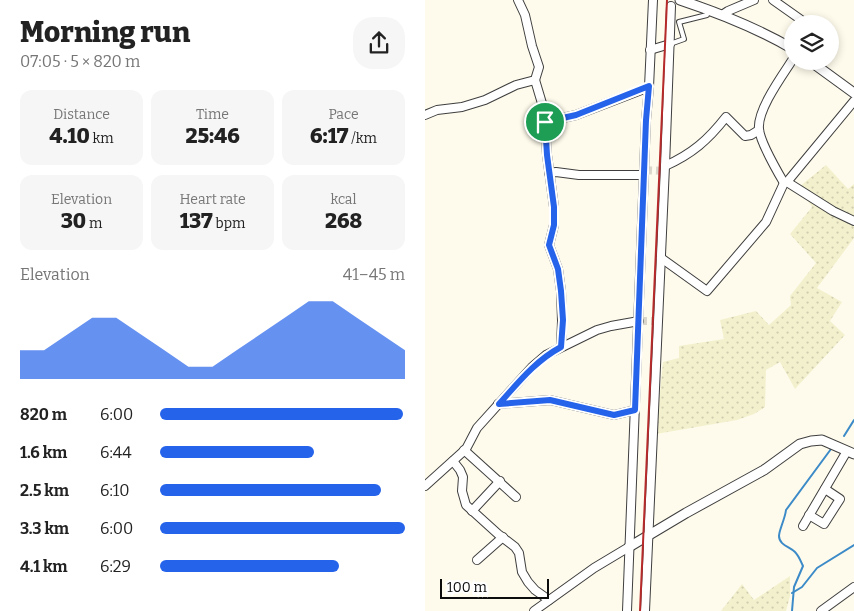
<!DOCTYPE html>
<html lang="en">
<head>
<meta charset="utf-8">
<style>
	body { margin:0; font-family:Bitter,serif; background:#f6f6f6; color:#222; height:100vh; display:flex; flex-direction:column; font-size:19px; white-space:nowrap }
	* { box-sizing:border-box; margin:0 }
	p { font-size:16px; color:#767676 }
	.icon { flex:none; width:28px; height:28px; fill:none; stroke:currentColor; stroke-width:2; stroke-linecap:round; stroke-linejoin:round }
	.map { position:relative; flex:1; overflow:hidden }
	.side { display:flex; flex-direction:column; background:#fff; width:425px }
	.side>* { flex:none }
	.controls { position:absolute; left:359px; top:15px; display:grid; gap:10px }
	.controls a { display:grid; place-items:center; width:55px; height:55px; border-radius:50%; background:#fff; box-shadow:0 2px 8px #0003; font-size:25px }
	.scale { position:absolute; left:15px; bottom:12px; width:109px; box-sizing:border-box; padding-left:5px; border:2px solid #0c0c0c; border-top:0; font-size:14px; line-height:18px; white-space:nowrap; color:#0c0c0c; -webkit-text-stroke:4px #fff; paint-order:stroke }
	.pin { position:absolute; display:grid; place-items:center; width:42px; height:42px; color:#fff; margin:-21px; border:2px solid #fff; border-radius:50%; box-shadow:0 1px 5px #0007 }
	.round { display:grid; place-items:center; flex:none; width:52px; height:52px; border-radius:20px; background:#f6f6f6 }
	.headline { display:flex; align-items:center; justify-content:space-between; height:85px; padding:0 20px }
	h1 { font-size:28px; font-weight:800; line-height:38px }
	.stats { display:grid; grid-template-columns:repeat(3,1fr); gap:8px; height:85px; padding:5px 20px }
	.stats div { display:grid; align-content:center; border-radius:12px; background:#f6f6f6; text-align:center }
	.stats b { font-size:21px; font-weight:800 }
	.stats small { font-size:14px; font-weight:400 }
	.stats p { font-size:14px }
	.chart { height:140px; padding:10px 20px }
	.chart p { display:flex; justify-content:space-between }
	.chart svg { width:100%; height:90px; margin-top:5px; fill:#2563eb; opacity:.7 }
	ul { padding:0 20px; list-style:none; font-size:16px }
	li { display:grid; grid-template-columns:80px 60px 1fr; align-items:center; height:38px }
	li i { height:12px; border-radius:6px; background:#2563eb }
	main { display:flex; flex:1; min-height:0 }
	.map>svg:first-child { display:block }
	.farmland { fill:url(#farmland-dots) }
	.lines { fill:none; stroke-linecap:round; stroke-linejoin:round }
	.stream { stroke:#3c8bc8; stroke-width:2 }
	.minor-tunnel { stroke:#dad7ca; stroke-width:8; stroke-dasharray:8 4; stroke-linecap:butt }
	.service-casing { stroke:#3f3f3f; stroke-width:6 }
	.minor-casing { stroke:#3f3f3f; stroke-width:10 }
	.tertiary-casing { stroke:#3f3f3f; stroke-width:11 }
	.service { stroke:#fff; stroke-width:4 }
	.minor { stroke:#fff; stroke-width:8 }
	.tertiary { stroke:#fff; stroke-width:9 }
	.rail { stroke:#b72a2b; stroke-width:2 }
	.route-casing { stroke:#fff; stroke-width:10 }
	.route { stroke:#2563eb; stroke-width:6 }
</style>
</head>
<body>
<main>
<section class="side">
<div class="headline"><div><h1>Morning run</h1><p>07:05 · 5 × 820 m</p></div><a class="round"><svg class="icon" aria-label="share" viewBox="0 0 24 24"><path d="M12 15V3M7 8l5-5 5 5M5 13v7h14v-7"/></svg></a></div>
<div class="stats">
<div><p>Distance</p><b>4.10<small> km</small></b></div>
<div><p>Time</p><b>25:46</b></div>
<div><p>Pace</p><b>6:17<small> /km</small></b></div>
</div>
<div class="stats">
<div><p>Elevation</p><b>30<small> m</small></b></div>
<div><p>Heart rate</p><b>137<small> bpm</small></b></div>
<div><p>kcal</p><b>268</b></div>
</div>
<div class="chart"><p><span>Elevation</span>41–45 m</p>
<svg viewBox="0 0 160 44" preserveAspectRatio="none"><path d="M0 44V30L10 30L20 22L30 14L40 14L50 22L60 30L70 38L80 38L90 30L100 22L110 14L120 6L130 6L140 14L150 22L160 30V44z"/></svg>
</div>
<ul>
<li><b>820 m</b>6:00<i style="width:99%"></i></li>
<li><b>1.6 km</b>6:44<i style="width:63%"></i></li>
<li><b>2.5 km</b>6:10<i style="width:90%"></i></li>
<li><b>3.3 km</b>6:00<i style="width:100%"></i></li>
<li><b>4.1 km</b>6:29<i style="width:73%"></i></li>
</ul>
</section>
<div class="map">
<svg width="429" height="611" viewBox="0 0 429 611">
	<defs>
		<pattern id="farmland-dots" width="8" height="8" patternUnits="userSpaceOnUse" patternTransform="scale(1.25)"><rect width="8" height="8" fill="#f3f1cd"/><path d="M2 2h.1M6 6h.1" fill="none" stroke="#cfcdaf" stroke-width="1.8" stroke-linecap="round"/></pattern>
	</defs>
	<rect width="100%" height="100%" fill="#fefbec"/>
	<!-- farmland -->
	<g class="farmland">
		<path d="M401 165 423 189 429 184V238L392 288 417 302 405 321 420 335 370 389 355 362 341 370 340 407 329 414 312 420 231 434 238 362 254 358V346L299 339 295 320 331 311 344 325 366 305 365 296 391 263 365 234 387 207 374 187Z"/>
		<path d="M365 576V596L361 611H296L317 584 329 600Z"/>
	</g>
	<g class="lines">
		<!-- stream -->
		<g class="stream">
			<path d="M419 436 429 420"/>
			<path d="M367 593 377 587 392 568 429 545"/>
			<path d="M367 611 369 587 378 566C376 562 374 556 370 552 365 547 354 545 354 536 354 530 360 519 361 510L406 449"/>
		</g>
		<!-- minor-tunnel -->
		<g class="minor-tunnel">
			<path d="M219 170 240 171"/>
			<path d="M214 321H233"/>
		</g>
		<defs>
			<path id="service" d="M245 44 259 39 254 22 282 15V11"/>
			<g id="minor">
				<path d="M348 0 382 24"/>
				<path d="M297 15 303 11 329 0"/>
				<path d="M225 50 245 44"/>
				<path d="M110 80 119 110 122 155 129 207V225L124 245 133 269 136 291 137 321 136 347"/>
				<path d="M0 115 12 110 37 107 60 100 91 85 110 80 114 67 107 46 100 15 93 0"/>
				<path d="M120 122 151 115 224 87"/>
				<path d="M240 166C267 154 283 140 301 117L320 136 326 135 334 130"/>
				<path d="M124 173 131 172 154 175H219"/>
				<path d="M362 182 408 211 429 221"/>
				<path d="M359 183C352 171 335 142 334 129 332 110 357 76 368 59"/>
				<path d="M236 258 282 291 341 222 359 183 362 182 429 101"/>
				<path d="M73 404 125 400 189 415 210 410"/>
				<path d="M39 450 91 497"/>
				<path d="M28 461 35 470 38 477 37 491 41 505 73 534 90 547 94 553 97 572 103 582 110 590 124 600"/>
				<path d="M0 486 41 449 52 428 107 367 121 355 172 330 186 326 214 321"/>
				<path d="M47 511 75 481"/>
				<path d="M384 515 399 524 415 499 400 489"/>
				<path d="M378 526 422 451"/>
				<path d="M52 560 78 537"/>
				<path d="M109 611 169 568 204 547"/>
				<path d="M202 611 221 120 224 87 228 0"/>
				<path d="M220 611 240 166 246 6"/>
				<path d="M396 611 429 587"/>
			</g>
			<g id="tertiary">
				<path d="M255 0C294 13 332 28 368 49"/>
				<path d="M385 61 429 93"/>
				<path d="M204 547 261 513 339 470 375 444 386 441 397 440 429 454"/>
			</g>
		</defs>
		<!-- service casing -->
		<use href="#service" class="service-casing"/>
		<!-- minor casing -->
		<use href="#minor" class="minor-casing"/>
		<!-- tertiary casing -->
		<use href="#tertiary" class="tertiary-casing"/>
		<!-- service -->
		<use href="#service" class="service"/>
		<!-- minor -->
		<use href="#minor" class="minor"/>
		<!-- tertiary -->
		<use href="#tertiary" class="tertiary"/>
		<!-- rail -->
		<path class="rail" d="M215 611 242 0"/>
	</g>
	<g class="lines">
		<defs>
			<path id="route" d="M224 86 221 120 210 410 189 415 125 400 74 404C93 383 110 361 136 347L138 320 136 291 133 269 124 245 129 225V207L122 155 120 122 151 115Z"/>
		</defs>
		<!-- route casing -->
		<use href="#route" class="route-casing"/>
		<!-- route -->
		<use href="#route" class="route"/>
	</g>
</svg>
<div class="controls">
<a><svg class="icon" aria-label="layers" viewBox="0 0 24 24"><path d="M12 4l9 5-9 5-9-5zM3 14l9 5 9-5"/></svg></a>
</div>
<div class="scale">100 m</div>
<div class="pin" style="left:120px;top:122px;background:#1e9e55"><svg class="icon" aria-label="arrive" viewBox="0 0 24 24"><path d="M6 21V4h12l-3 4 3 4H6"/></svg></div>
</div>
</main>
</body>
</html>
